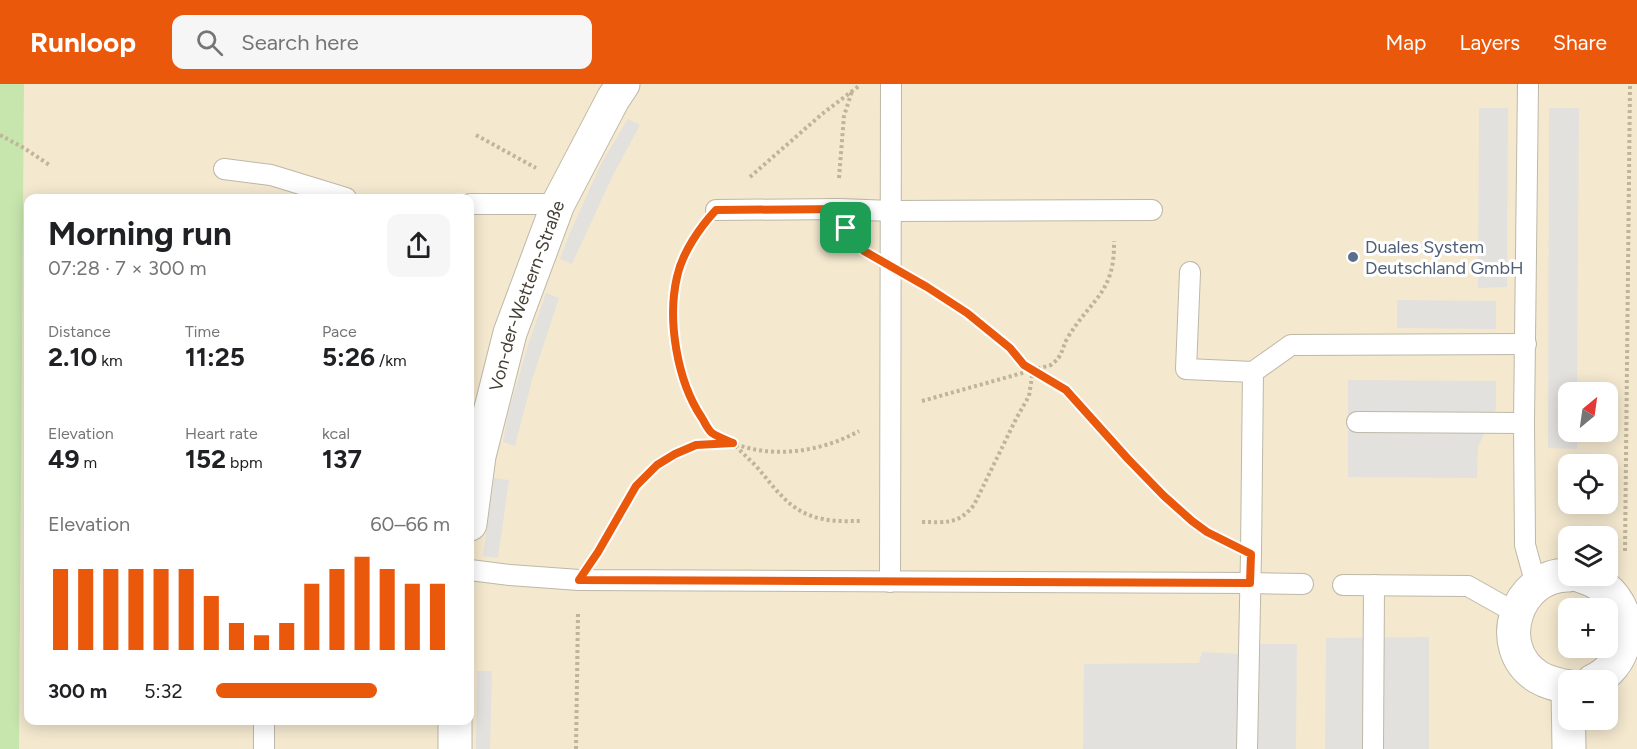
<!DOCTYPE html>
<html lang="en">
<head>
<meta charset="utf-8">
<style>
	body { margin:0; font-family:Figtree,sans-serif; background:#f6f6f6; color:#202124; height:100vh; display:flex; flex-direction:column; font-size:22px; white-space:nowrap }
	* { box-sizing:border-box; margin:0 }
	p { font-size:20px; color:#757577 }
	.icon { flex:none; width:33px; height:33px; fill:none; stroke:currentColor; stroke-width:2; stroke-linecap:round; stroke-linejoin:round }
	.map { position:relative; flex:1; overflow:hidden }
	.sheet { position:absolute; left:24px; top:110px; width:450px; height:531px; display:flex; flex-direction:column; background:#fff; border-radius:12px; box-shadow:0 3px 15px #0003 }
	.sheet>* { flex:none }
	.needle { width:39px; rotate:29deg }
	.tools { position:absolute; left:1558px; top:298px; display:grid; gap:12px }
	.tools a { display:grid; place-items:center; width:60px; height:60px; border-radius:12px; background:#fff; box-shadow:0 3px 15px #0003; font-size:30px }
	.pin { position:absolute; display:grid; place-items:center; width:51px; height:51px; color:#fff; margin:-26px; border-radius:12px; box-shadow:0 3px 9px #0006 }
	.round { display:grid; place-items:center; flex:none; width:63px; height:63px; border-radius:12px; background:#f6f6f6 }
	.headline { display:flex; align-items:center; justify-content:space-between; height:102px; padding:0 24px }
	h1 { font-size:33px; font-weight:700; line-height:45px }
	.stats { display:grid; grid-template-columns:repeat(3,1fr); gap:9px; height:102px; padding:6px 24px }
	.stats div { display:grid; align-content:center }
	.stats b { font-size:26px; font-weight:700 }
	.stats small { font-size:16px; font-weight:400 }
	.stats p { font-size:16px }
	.chart { height:168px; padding:12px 24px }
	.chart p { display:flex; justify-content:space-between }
	.chart svg { width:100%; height:108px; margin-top:6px; stroke:#ea580c; stroke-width:6 }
	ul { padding:0 24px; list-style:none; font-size:20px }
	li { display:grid; grid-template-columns:96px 72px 1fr; align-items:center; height:45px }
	li i { height:15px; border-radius:8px; background:#ea580c }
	header { display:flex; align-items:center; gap:36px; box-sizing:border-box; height:84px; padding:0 30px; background:#ea580c; color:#fff }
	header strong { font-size:28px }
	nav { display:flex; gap:33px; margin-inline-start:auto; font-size:21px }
	.search { width:420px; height:54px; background:#f6f6f6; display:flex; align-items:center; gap:15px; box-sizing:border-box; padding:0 21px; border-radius:12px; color:#757577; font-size:22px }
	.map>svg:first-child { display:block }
	.commercial { fill:#f4e8cf; fill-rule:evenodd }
	.green { fill:#c7e6ad }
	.parking { fill:#e3e1dd }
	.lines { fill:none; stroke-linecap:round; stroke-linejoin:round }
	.lane-casing { stroke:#bdb8a7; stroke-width:22 }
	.street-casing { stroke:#bdb8a7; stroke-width:35 }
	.path { stroke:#bfb598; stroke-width:4; stroke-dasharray:3 3; stroke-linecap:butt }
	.lane { stroke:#fff; stroke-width:20 }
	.street { stroke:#fff; stroke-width:33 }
	.route-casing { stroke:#fff; stroke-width:12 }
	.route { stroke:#ea580c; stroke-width:8 }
	.service-dot { fill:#5c6f8a; stroke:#fff; stroke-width:2 }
	.labels { text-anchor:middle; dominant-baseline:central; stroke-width:6; stroke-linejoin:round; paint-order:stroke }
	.service-label { font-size:18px; fill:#4e5e75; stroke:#fff; text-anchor:start }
	.street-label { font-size:18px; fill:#443f34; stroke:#fff }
</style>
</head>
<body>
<header>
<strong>Runloop</strong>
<div class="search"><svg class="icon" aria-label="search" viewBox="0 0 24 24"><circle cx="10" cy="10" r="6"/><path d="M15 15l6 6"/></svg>Search here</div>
<nav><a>Map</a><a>Layers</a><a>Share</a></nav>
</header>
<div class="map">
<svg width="1637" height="665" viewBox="0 0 1637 665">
	<rect width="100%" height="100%" fill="#f2efe4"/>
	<!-- commercial -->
	<path class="commercial" d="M24 0H1637V665H19ZM28 114H470V636H28ZM1569 309H1608V348H1569ZM1569 381H1608V420H1569ZM1569 453H1608V492H1569ZM1569 525H1608V564H1569ZM1569 597H1608V636H1569Z"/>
	<!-- green -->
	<path class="green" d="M0 0H24L19 665H0Z"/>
	<!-- parking -->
	<g class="parking">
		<path d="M1479 24H1508L1507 203 1478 204Z"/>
		<path d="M1549 24H1579L1577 309H1569V348H1577V365L1548 364Z"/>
		<path d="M628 35 640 41 613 91 572 180 560 175 568 153 601 80Z"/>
		<path d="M546 209 559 214 532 296 515 362 503 358 508 330 528 261Z"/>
		<path d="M1397 216 1496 217V245L1397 244Z"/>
		<path d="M1348 296 1496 297V325L1478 363 1477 394 1348 393Z"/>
		<path d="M494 394 509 396 498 474 483 472Z"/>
		<path d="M1429 553V665H1325L1326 554Z"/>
		<path d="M1262 560H1297L1296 665H1083L1084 580 1199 579 1202 568 1237 570Z"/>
		<path d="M477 587H492L490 665H476Z"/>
	</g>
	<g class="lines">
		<defs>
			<g id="lane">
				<path d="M1528 0 1524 339 1525 461 1536 501"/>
				<path d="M224 85 271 91 346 114"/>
				<path d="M470 120H558"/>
				<path d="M716 126 840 125 891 127 1152 126"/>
				<path d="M1190 188 1186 285 1253 288 1251 470 1247 665"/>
				<path d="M1253 288 1291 261 1526 260"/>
				<path d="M1357 338 1524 339"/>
				<path d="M470 486 510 491 579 496 1250 499 1303 500"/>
				<path d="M890 498 891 0"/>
				<path d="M1343 501 1468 502 1516 529"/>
				<path d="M264 665V636"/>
				<path d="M1373 665 1374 501"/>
			</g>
			<g id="street">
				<path id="s1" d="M470 440 479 372 510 249 558 120 613 15 623 0"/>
				<path d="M1569 491C1516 490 1492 564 1538 593 1548 599 1558 601 1569 603"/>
				<path d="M1581 492C1594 496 1607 503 1615 515 1635 542 1624 583 1593 597"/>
				<path d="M1568 603 1569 665"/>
				<path d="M455 665V636"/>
			</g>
		</defs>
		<!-- lane casing -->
		<use href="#lane" class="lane-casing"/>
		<!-- street casing -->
		<use href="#street" class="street-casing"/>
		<!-- path -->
		<g class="path">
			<path d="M0 51 24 64 51 82"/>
			<path d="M476 51 536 84"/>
			<path d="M750 93 822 30 859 2"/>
			<path d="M839 94 844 32 852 7"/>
			<path d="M698 149C690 162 682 176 678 190 665 231 680 301 703 336 705 339 707 345 710 348 714 351 721 354 726 356 768 376 819 369 859 347"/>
			<path d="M921 200C949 216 987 240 1010 264 1015 269 1019 276 1025 281 1037 292 1055 296 1068 307 1079 317 1088 330 1098 341 1134 382 1171 430 1221 455"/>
			<path d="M922 317 1051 281C1064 271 1061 265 1068 253 1092 214 1115 209 1114 157"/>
			<path d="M922 438C946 438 958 441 974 421L1016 335 1029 312 1033 286"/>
			<path d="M600 464C623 424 646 374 696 361 707 358 721 360 733 359 740 367 748 374 756 382 776 405 790 429 823 435 835 438 849 437 861 437"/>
			<path d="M1625 467 1630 0"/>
			<path d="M576 665 578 528"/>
		</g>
		<!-- lane -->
		<use href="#lane" class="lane"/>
		<!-- street -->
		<use href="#street" class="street"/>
	</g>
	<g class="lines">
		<defs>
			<path id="route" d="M840 125 846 144 864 167 927 203 967 229 1010 264 1024 281 1066 306 1128 375 1164 412 1192 437 1207 448 1251 470 1250 499 579 496 598 468 636 402 657 381 675 370 696 361 733 359C726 356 718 353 712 349 708 346 705 339 702 334 677 297 667 236 677 193 682 169 700 143 716 126Z"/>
		</defs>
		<!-- route casing -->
		<use href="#route" class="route-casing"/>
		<!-- route -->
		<use href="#route" class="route"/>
	</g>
	<!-- markers -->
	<circle class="service-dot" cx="1353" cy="173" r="6"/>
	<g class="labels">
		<!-- service labels -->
		<g class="service-label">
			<text x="1365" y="163">Duales System<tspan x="1365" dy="21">Deutschland GmbH</tspan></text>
		</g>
		<!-- street labels -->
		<g class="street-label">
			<text stroke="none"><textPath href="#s1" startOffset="236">Von-der-Wettern-Straße</textPath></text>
		</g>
	</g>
</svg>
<div class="tools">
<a><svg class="needle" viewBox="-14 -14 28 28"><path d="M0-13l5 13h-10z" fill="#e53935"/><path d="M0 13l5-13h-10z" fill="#757577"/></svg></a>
<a><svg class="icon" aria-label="locate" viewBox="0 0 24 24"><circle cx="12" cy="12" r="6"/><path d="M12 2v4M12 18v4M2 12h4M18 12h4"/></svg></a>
<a><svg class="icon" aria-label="layers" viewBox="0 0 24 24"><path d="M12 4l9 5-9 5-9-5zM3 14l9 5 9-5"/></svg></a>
<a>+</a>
<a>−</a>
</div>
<div class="pin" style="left:846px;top:144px;background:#1e9e55"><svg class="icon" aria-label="arrive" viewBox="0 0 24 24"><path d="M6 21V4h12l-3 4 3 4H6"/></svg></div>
<section class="sheet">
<div class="headline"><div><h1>Morning run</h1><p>07:28 · 7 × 300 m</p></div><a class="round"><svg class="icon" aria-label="share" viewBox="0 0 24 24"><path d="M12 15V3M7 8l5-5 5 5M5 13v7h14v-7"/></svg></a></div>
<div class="stats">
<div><p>Distance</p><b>2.10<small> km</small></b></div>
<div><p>Time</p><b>11:25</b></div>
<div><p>Pace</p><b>5:26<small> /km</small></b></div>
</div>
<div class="stats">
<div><p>Elevation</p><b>49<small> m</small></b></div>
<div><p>Heart rate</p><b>152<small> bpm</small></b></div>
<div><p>kcal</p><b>137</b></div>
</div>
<div class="chart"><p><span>Elevation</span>60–66 m</p>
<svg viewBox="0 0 160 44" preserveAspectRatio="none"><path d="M5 44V11M15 44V11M25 44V11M35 44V11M45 44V11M55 44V11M65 44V22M75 44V33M85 44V38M95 44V33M105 44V17M115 44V11M125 44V6M135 44V11M145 44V17M155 44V17"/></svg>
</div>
<ul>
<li><b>300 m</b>5:32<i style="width:69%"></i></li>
</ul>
</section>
</div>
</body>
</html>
